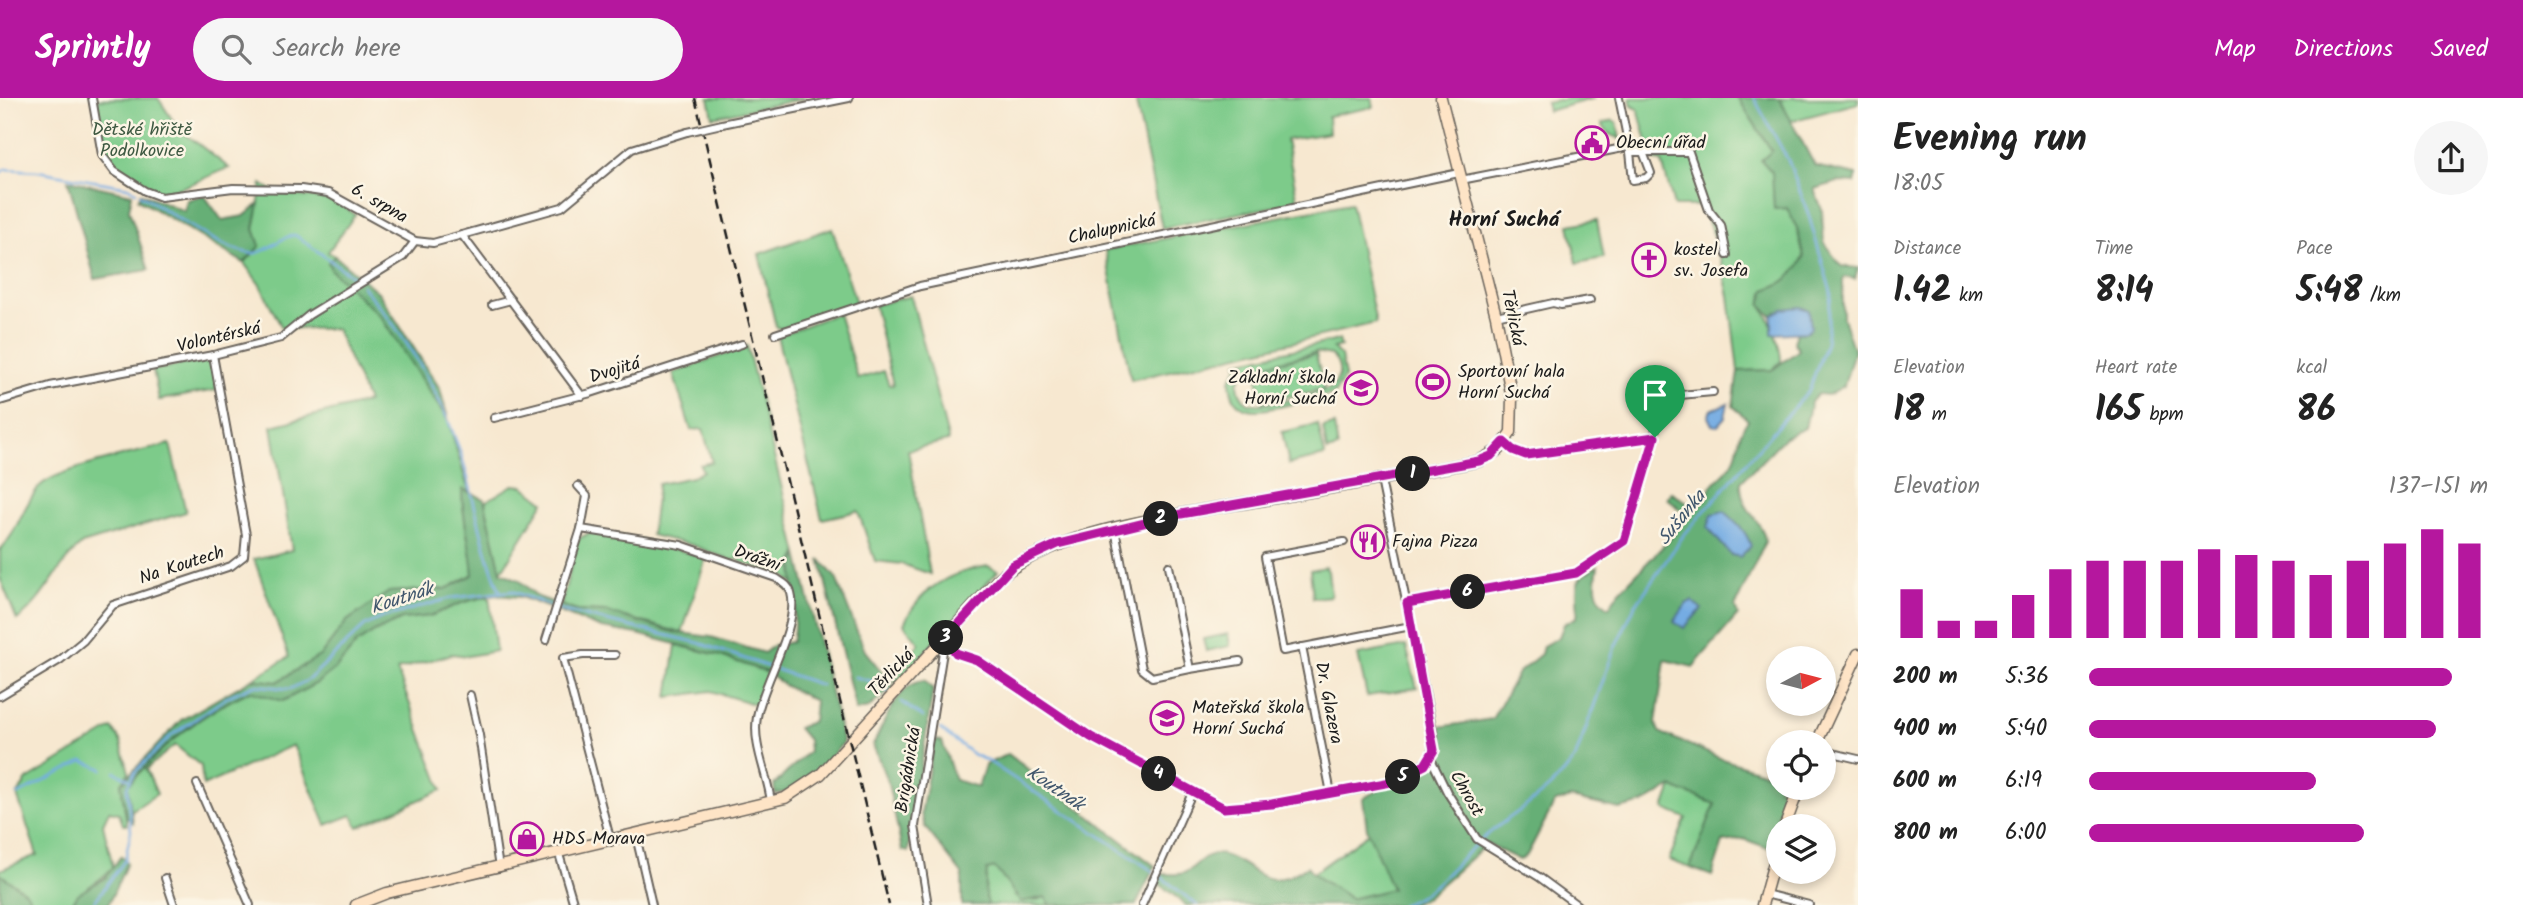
<!DOCTYPE html>
<html lang="en">
<head>
<meta charset="utf-8">
<style>
	body { margin:0; font-family:Kalam,sans-serif; background:#f6f6f6; color:#222; height:100vh; display:flex; flex-direction:column; font-size:26px; white-space:nowrap }
	* { box-sizing:border-box; margin:0 }
	p { font-size:23px; color:#767676 }
	.icon { flex:none; width:38px; height:38px; fill:none; stroke:currentColor; stroke-width:2; stroke-linecap:round; stroke-linejoin:round }
	.map { position:relative; flex:1; overflow:hidden }
	.panel { display:flex; flex-direction:column; background:#fff; width:665px }
	.panel>* { flex:none }
	.needle { width:46px; rotate:83deg }
	.fabs { position:absolute; left:1766px; top:548px; display:grid; gap:14px }
	.fabs a { display:grid; place-items:center; width:70px; height:70px; border-radius:50%; background:#fff; box-shadow:0 4px 10px #0003; font-size:35px }
	.pin { position:absolute; display:grid; place-items:center; width:60px; height:60px; color:#fff; margin:-72px -30px; border-radius:50% 50% 50% 0; rotate:-45deg; box-shadow:0 0 7px #0007 }
	.pin .icon { rotate:45deg }
	.km { position:absolute; width:35px; height:35px; margin:-18px; border-radius:50%; background:#222; color:#fff; font-size:19px; line-height:35px; text-align:center }
	.round { display:grid; place-items:center; flex:none; width:74px; height:74px; border-radius:37px; background:#f6f6f6 }
	.overview { display:flex; align-items:center; justify-content:space-between; height:119px; padding:0 35px }
	h1 { font-size:38px; font-weight:800; line-height:52px }
	.stats { display:grid; grid-template-columns:repeat(3,1fr); gap:10px; height:119px; padding:7px 35px }
	.stats div { display:grid; align-content:center }
	.stats b { font-size:35px; font-weight:800 }
	.stats small { font-size:19px; font-weight:400 }
	.stats p { font-size:19px }
	.chart { height:196px; padding:14px 35px }
	.chart p { display:flex; justify-content:space-between }
	.chart svg { width:100%; height:126px; margin-top:7px; stroke:#b5179e; stroke-width:6 }
	ul { padding:0 35px; list-style:none; font-size:23px }
	li { display:grid; grid-template-columns:112px 84px 1fr; align-items:center; height:52px }
	li i { height:18px; border-radius:9px; background:#b5179e }
	header { display:flex; align-items:center; gap:42px; box-sizing:border-box; height:98px; padding:0 35px; background:#b5179e; color:#fff }
	header strong { font-size:33px }
	nav { display:flex; gap:38px; margin-inline-start:auto; font-size:24px }
	.search { width:490px; height:63px; background:#f6f6f6; display:flex; align-items:center; gap:18px; box-sizing:border-box; padding:0 24px; border-radius:38px; color:#767676; font-size:26px }
	main { display:flex; flex:1; min-height:0 }
	.map>svg:first-child { display:block }
	.green { fill:#7dcb8a; stroke:#4c7453; stroke-width:2; fill-rule:evenodd }
	.forest { fill:#66af76; stroke:#416649; stroke-width:2 }
	.water { fill:#75ace3; stroke:#486480; stroke-width:2 }
	.lines { fill:none; stroke-linecap:round; stroke-linejoin:round }
	.stream { stroke:#75ace3; stroke-width:2.5 }
	.street-casing { stroke:#69635b; stroke-width:10 }
	.secondary-casing { stroke:#69635b; stroke-width:13 }
	.street { stroke:#fff; stroke-width:6 }
	.secondary { stroke:#fee4c6; stroke-width:10 }
	.rail { stroke:#1c1c1c; stroke-width:2.5; stroke-dasharray:10 5; stroke-linecap:butt }
	.street-bridge-casing { stroke:#69635b; stroke-width:10; stroke-linecap:butt }
	.street-bridge { stroke:#fff; stroke-width:6 }
	.route-casing { stroke:#fff; stroke-width:14 }
	.route { stroke:#b5179e; stroke-width:9 }
	.labels { text-anchor:middle; dominant-baseline:central; stroke-width:5; stroke-linejoin:round; paint-order:stroke }
	.park-label { font-size:18px; fill:#3e5942; stroke:#fcf5e5 }
	.poi-label { font-size:18px; fill:#1c1c1c; stroke:#fcf5e5; text-anchor:start }
	.street-label { font-size:18px; fill:#1c1c1c; stroke:#fcf5e5 }
	.water-label { font-size:19px; font-style:italic; fill:#40566c; stroke:#fcf5e5 }
	.quarter-label { font-size:21px; font-weight:bold; fill:#1c1c1c; stroke:#fcf5e5 }
</style>
</head>
<body>
<header>
<strong>Sprintly</strong>
<div class="search"><svg class="icon" aria-label="search" viewBox="0 0 24 24"><circle cx="10" cy="10" r="6"/><path d="M15 15l6 6"/></svg>Search here</div>
<nav><a>Map</a><a>Directions</a><a>Saved</a></nav>
</header>
<main>
<div class="map">
<svg width="1858" height="807" viewBox="0 0 1858 807">
	<rect width="100%" height="100%" fill="#fcf5e5"/>
	<filter id="ink" filterUnits="userSpaceOnUse"><feTurbulence type="fractalNoise" baseFrequency=".0143" numOctaves="2"/><feDisplacementMap in="SourceGraphic" scale="14" xChannelSelector="R" yChannelSelector="G"/><feConvolveMatrix kernelMatrix="1 2 1 2 8 2 1 2 1" color-interpolation-filters="sRGB"/></filter>
	<filter id="wash" filterUnits="userSpaceOnUse"><feTurbulence type="fractalNoise" baseFrequency=".00686" numOctaves="4" result="noise"/><feDisplacementMap in="SourceGraphic" scale="28" xChannelSelector="R" yChannelSelector="G"/><feGaussianBlur stdDeviation="1.57" result="paint"/><feColorMatrix in="noise" values="0 0 0 0 0 0 0 0 0 0 0 0 0 0 0 0 0 1.4 0 .05"/><feComposite in="paint" operator="in"/></filter>
	<g filter="url(#wash)">
		<rect width="100%" height="100%" fill="#f7e8d0"/>
		<!-- green -->
		<g class="green">
			<path d="M158 0 178 30 229 70C209 77 188 90 167 93 159 94 149 91 141 87 106 69 97 38 97 1Z"/>
			<path d="M709 0H807L713 19Z"/>
			<path d="M1135 0H1372L1374 9 1328 18 1329 35 1286 42 1298 104 1162 130Z"/>
			<path d="M1571 0H1595L1548 13 1546 5Z"/>
			<path d="M1630 0H1738L1772 53 1774 111 1787 110 1797 130 1804 159C1795 177 1784 186 1765 192L1761 207C1770 218 1781 249 1781 263L1772 272 1738 273 1729 198 1716 142 1701 108H1674L1662 64 1652 62 1638 11 1632 8Z"/>
			<path d="M1780 0H1858V5L1791 23Z"/>
			<path d="M1613 22 1617 25 1620 41 1609 36 1602 26Z"/>
			<path d="M262 86C290 108 322 87 355 117L328 154 335 158 329 164 331 171 380 218 445 311 469 394 462 391C462 421 471 447 473 476L446 491 389 494 347 523 321 557 277 584 252 581 289 559 254 461 292 452 272 328 368 304 336 231 282 230 260 187 244 165 260 148 254 131Z"/>
			<path d="M1351 105 1376 225 1131 282 1105 152Z"/>
			<path d="M1597 122 1604 160 1577 165 1569 127Z"/>
			<path d="M832 130 856 205 781 231 776 229 759 156Z"/>
			<path d="M911 198 948 340V343L908 352 930 476 902 466 875 463 858 413 822 421 778 242 780 237 838 215 858 281 884 273 889 287H893L874 207Z"/>
			<path d="M1339 242 1341 248 1333 250 1341 258 1345 278 1335 295C1321 301 1306 303 1292 306 1265 312 1231 323 1230 282L1238 269 1237 264ZM1316 254 1331 257C1342 267 1342 279 1331 290 1318 296 1259 312 1247 304 1240 299 1238 291 1238 284L1247 271Z"/>
			<path d="M747 248 798 456 792 467 796 489 784 477 740 464 739 460 733 463 692 447 651 437 658 386 692 379 703 373 700 367 712 364 703 331 691 332 673 275Z"/>
			<path d="M1316 256 1324 291 1262 304 1255 269Z"/>
			<path d="M206 262 212 268 217 292 159 302 153 272Z"/>
			<path d="M1318 326 1325 358 1289 366 1282 334Z"/>
			<path d="M1334 327 1338 350 1327 353 1323 330Z"/>
			<path d="M170 346 186 414 82 446C56 468 46 501 17 522L0 480V452C18 434 23 406 40 388 56 371 144 353 170 346Z"/>
			<path d="M513 387 523 388 544 404 501 474 485 404Z"/>
			<path d="M591 434 655 445 706 460 682 535 607 514 577 513 561 507 578 441Z"/>
			<path d="M988 468 998 473 897 585 893 583 919 545 904 526C920 490 950 474 988 468Z"/>
			<path d="M1325 469 1328 473 1331 498 1313 500 1310 472Z"/>
			<path d="M489 498 496 553 468 558 452 556 397 572 442 692 358 729 352 717 326 727 293 647 203 688 201 668 175 647 146 671 157 696 131 713 127 688C163 647 200 615 250 593L283 603 317 585 337 569 357 545 376 533 402 521 430 518 464 504Z"/>
			<path d="M1228 536 1230 548 1206 553 1203 541Z"/>
			<path d="M676 547 718 557 769 575 757 607 711 593 668 599Z"/>
			<path d="M1406 548 1417 590 1367 598 1358 557Z"/>
			<path d="M112 630 120 642 129 674 121 686 127 727H123L119 715 109 713 103 726 113 769C100 785 81 790 71 807H0V772L37 757 17 697 27 682Z"/>
			<path d="M1672 689 1715 706 1690 770 1669 762 1686 720 1664 711Z"/>
			<path d="M1369 735 1393 791 1350 801C1339 790 1320 788 1312 776Z"/>
			<path d="M995 770 1010 786 1015 798 1034 803 1045 799 1051 807H988L985 794 987 772Z"/>
		</g>
		<!-- forest -->
		<g class="forest">
			<path d="M1738 0H1779L1815 68 1857 77 1855 85 1838 84 1814 91 1822 112 1824 145 1841 168 1858 170 1855 181 1845 179 1843 182V220L1854 253 1844 288 1828 297 1818 296 1811 304 1805 330 1785 339 1741 384C1740 415 1765 422 1765 444L1735 509 1738 517 1693 569 1665 562 1656 625 1659 634 1722 661 1778 679V690H1786L1768 750 1744 741 1723 744 1712 778 1690 770 1715 706 1672 689 1644 705 1619 711 1571 700 1555 704 1527 757 1520 762 1487 746 1427 799 1411 807H1186L1158 785 1162 776C1168 776 1179 777 1184 775 1198 769 1204 752 1223 757 1259 768 1263 798 1307 768 1319 785 1335 787 1350 801L1392 791 1367 731 1363 701C1399 674 1440 689 1438 629L1492 621 1518 575 1541 556 1543 548 1559 539 1564 526 1577 519C1580 492 1567 483 1598 468 1595 485 1593 499 1609 509L1619 494 1671 440 1684 415 1667 400 1671 394 1691 407 1706 400C1711 383 1725 378 1733 364 1742 345 1735 340 1748 322L1733 308 1738 273 1772 272 1799 252 1794 244 1797 235 1807 234 1777 214 1772 218 1761 207 1765 192C1784 186 1795 177 1804 159L1797 130 1787 110 1774 111 1772 74 1761 62 1772 53Z"/>
			<path d="M68 82 132 96 129 112 149 172 95 181Z"/>
			<path d="M141 95 184 113 187 102 204 97 222 122 244 118 259 106 254 131 260 148 244 165 138 101Z"/>
			<path d="M335 158 378 194 440 291 449 324 380 218 331 172 328 164Z"/>
			<path d="M462 391 484 401 501 474 519 482 538 499 577 513 607 514 674 534 711 539 764 555 774 547 792 544C799 516 788 474 798 456L843 645C826 664 802 695 775 696L774 687 809 653 808 642 798 630 813 623 815 603 785 588 769 575 718 557 637 536 601 530 521 499 493 497 464 504 430 518 402 521 376 533 357 545 337 569 317 585 283 603 250 593C200 615 163 647 127 688L133 724 126 719 121 686 181 622 252 581 277 584 321 557 347 523 389 494 446 491 473 477C471 447 462 420 462 391Z"/>
			<path d="M820 461 836 480 865 553 894 589 868 610 856 613Z"/>
			<path d="M924 582 933 591 908 754 902 752 888 685 873 647C885 624 896 587 924 582Z"/>
			<path d="M934 642 942 643 955 682 978 689 985 667 1008 656 1155 768 1136 807H1051L1045 799 1021 804 995 770 987 772 985 794 988 807H962V776L925 729 921 716Z"/>
			<path d="M121 758 127 765 108 807H71L78 796 105 780Z"/>
			<path d="M0 776 27 795 33 807H4L0 801Z"/>
		</g>
		<!-- water -->
		<g class="water">
			<path d="M1800 209 1809 212 1811 230 1807 234 1772 236V218L1783 211Z"/>
			<path d="M1728 305 1725 319 1717 328 1712 327 1708 319 1711 312Z"/>
			<path d="M1724 413C1735 422 1747 434 1751 448L1740 459 1731 457 1708 430 1712 416Z"/>
			<path d="M1692 503 1702 511 1684 530 1674 524 1687 505Z"/>
		</g>
		<g class="lines">
			<!-- stream -->
			<g class="stream">
				<path d="M0 75 5 71 38 73 128 89 136 94"/>
				<path d="M140 96C163 110 231 159 256 155 270 153 280 138 295 137L356 181"/>
				<path d="M362 188C405 236 439 293 460 353 475 400 481 447 500 493"/>
				<path d="M855 579 878 585 890 595"/>
				<path d="M901 604 923 619"/>
				<path d="M940 631 974 657 988 663 1154 774"/>
				<path d="M115 674 129 681"/>
				<path d="M17 697 83 663 103 671"/>
				<path d="M1160 778 1197 807"/>
				<path d="M92 807 125 762 131 733 127 689 135 674 172 637 229 598 254 587 290 591 308 582 365 528 381 520 451 500 512 493 564 513 699 545 821 587"/>
				<path d="M1401 807C1431 797 1450 771 1472 750 1506 717 1551 699 1576 658L1615 549 1635 508 1683 438 1809 292 1826 245 1831 194 1808 115 1788 62 1754 0"/>
			</g>
		</g>
	</g>
	<g filter="url(#ink)">
		<g class="lines">
			<defs>
				<g id="street">
					<path d="M92 0 102 57 114 73 145 93 161 99 233 90 301 91 328 95 415 143 433 145 562 109 632 51 687 34"/>
					<path d="M1619 0 1630 54H1689L1709 112 1721 127 1727 157"/>
					<path d="M722 26 849 0"/>
					<path d="M1630 54 1633 82 1646 80 1651 75 1643 54"/>
					<path d="M1461 82 1628 49"/>
					<path d="M462 137 582 298"/>
					<path d="M492 207 511 202"/>
					<path d="M1496 218 1553 205 1561 207 1590 202"/>
					<path d="M775 236 920 188 1459 75"/>
					<path d="M0 303 50 288 213 257 281 240 309 217 403 159 415 143"/>
					<path d="M494 320 591 295 742 246"/>
					<path d="M1655 339 1658 299 1713 294"/>
					<path d="M1381 382 1434 638 1431 661 1447 694 1477 741 1539 779 1577 807"/>
					<path d="M578 388 587 398 581 431 681 447 776 480C782 484 789 487 791 495 800 527 762 586 757 619 752 647 768 677 771 704"/>
					<path d="M1115 431 1142 571 1152 579 1190 571"/>
					<path d="M1344 444 1265 459 1283 553 1411 528"/>
					<path d="M1169 468 1190 571 1240 563"/>
					<path d="M1407 504 1576 475 1624 443 1655 339 1526 357 1513 352 1505 344"/>
					<path d="M945 541 956 555 977 562 1091 639 1224 710 1272 706 1372 689 1402 680 1431 661"/>
					<path d="M546 542 581 431"/>
					<path d="M1302 549 1331 695"/>
					<path d="M470 597 479 637 499 770"/>
					<path d="M0 598 60 562 83 543 113 507 231 468 244 458 246 437 213 257"/>
					<path d="M1824 653 1858 661"/>
					<path d="M197 686 250 807"/>
					<path d="M636 738 652 807"/>
					<path d="M611 744 563 560 583 557H615"/>
					<path d="M559 756 574 807"/>
					<path d="M165 780 174 807"/>
					<path d="M1765 796 1809 807"/>
					<path d="M928 807 915 728 945 541"/>
					<path d="M1142 807 1192 695"/>
				</g>
				<g id="secondary">
					<path d="M1817 644 1858 556"/>
					<path d="M1785 728 1799 690"/>
					<path d="M356 807 387 795 785 700 821 676 997 482C1055 429 1196 414 1275 400 1343 388 1411 376 1479 363L1500 351 1511 334 1512 300 1496 218 1441 0"/>
					<path d="M1762 807 1778 750"/>
				</g>
			</defs>
			<!-- street casing -->
			<use href="#street" class="street-casing"/>
			<!-- secondary casing -->
			<use href="#secondary" class="secondary-casing"/>
			<!-- street -->
			<use href="#street" class="street"/>
			<!-- secondary -->
			<use href="#secondary" class="secondary"/>
			<!-- rail -->
			<path class="rail" d="M695 0 889 807"/>
			<defs>
				<path id="street-bridge" d="M687 34 722 26"/>
			</defs>
			<!-- street-bridge casing -->
			<use href="#street-bridge" class="street-bridge-casing"/>
			<!-- street-bridge -->
			<use href="#street-bridge" class="street-bridge"/>
		</g>
	</g>
	<g class="lines" filter="url(#ink)">
		<defs>
			<path id="route" d="M1655 339 1624 443 1576 475 1407 505 1434 652 1425 667 1391 684 1272 706 1224 710 1091 639 977 562 956 555 945 541 1013 467 1058 446 1181 416 1479 363 1491 358 1504 344 1513 352 1526 357Z"/>
		</defs>
		<!-- route casing -->
		<use href="#route" class="route-casing"/>
		<!-- route -->
		<use href="#route" class="route"/>
	</g>
	<!-- icons -->
	<defs>
		<symbol id="civic-ring" viewBox="-11 -11 22 22"><circle r="9.5" fill="#fcf5e5" stroke="#b5179e" stroke-width="1.5"/><path d="M-.6-6.5H3V-4.5H.6V-3L4-1V1h2V6H-6V1h2V-1L-.6-3ZM-1.2 2.5V6h2.4V2.5Z" fill="#b5179e"/></symbol>
		<symbol id="church-ring" viewBox="-11 -11 22 22"><circle r="9.5" fill="#fcf5e5" stroke="#b5179e" stroke-width="1.5"/><path d="M-1.2-6h2.4v3.5h3.3v2.4h-3.3V6h-2.4V-.1h-3.3v-2.4h3.3Z" fill="#b5179e"/></symbol>
		<symbol id="stadium-ring" viewBox="-11 -11 22 22"><circle r="9.5" fill="#fcf5e5" stroke="#b5179e" stroke-width="1.5"/><path d="M0-5a6.5 5 0 1 0 0 10a6.5 5 0 1 0 0-10ZM-3.5-1.8h7v3.6h-7Z" fill="#b5179e"/></symbol>
		<symbol id="school-ring" viewBox="-11 -11 22 22"><circle r="9.5" fill="#fcf5e5" stroke="#b5179e" stroke-width="1.5"/><path d="M0-5L7-2L0 1L-7-2ZM-4 1L0 2.5L4 1V4Q0 6-4 4Z" fill="#b5179e"/></symbol>
		<symbol id="restaurant-ring" viewBox="-11 -11 22 22"><circle r="9.5" fill="#fcf5e5" stroke="#b5179e" stroke-width="1.5"/><path d="M-5-6h1v4h1v-4h1v4h1v-4h1v5L-1.5 .5V6h-2V.5L-5-1ZM5-6V6H3V1.5H1.5Q1.5-4 5-6Z" fill="#b5179e"/></symbol>
		<symbol id="shop-ring" viewBox="-11 -11 22 22"><circle r="9.5" fill="#fcf5e5" stroke="#b5179e" stroke-width="1.5"/><path d="M-5-2.5h2.3a2.7 3.5 0 0 1 5.4 0H5L5.5 6h-11ZM-1.5-2.5h3a1.5 2.3 0 0 0-3 0Z" fill="#b5179e"/></symbol>
	</defs>
	<g fill-rule="evenodd">
		<use href="#civic-ring" x="1573" y="26" width="38" height="38"/>
		<use href="#church-ring" x="1630" y="143" width="38" height="38"/>
		<use href="#stadium-ring" x="1414" y="265" width="38" height="38"/>
		<use href="#school-ring" x="1342" y="271" width="38" height="38"/>
		<use href="#restaurant-ring" x="1349" y="425" width="38" height="38"/>
		<use href="#school-ring" x="1148" y="601" width="38" height="38"/>
		<use href="#shop-ring" x="508" y="722" width="38" height="38"/>
	</g>
	<g class="labels">
		<!-- park labels -->
		<g class="park-label">
			<text x="142" y="32">Dětské hřiště<tspan x="142" dy="21">Podolkovice</tspan></text>
		</g>
		<!-- poi labels -->
		<g class="poi-label">
			<text x="1616" y="45">Obecní úřad</text>
			<text x="1674" y="152">kostel<tspan x="1674" dy="21">sv. Josefa</tspan></text>
			<text x="1458" y="274">Sportovní hala<tspan x="1458" dy="21">Horní Suchá</tspan></text>
			<text x="1336" y="280" text-anchor="end">Základní škola<tspan x="1336" dy="21">Horní Suchá</tspan></text>
			<text x="1392" y="444">Fajna Pizza</text>
			<text x="1192" y="610">Mateřská škola<tspan x="1192" dy="21">Horní Suchá</tspan></text>
			<text x="552" y="741">HDS Morava</text>
		</g>
		<!-- street labels -->
		<g class="street-label">
			<text transform="translate(379 106) rotate(30)">6. srpna</text>
			<text transform="translate(1112 132) rotate(-12)">Chalupnická</text>
			<text transform="translate(1512 220) rotate(78)">Těrlická</text>
			<text transform="translate(219 240) rotate(-13)">Volontérská</text>
			<text transform="translate(615 273) rotate(-17)">Dvojitá</text>
			<text transform="translate(757 461) rotate(19)">Drážní</text>
			<text transform="translate(182 468) rotate(-18)">Na Koutech</text>
			<text transform="translate(892 575) rotate(-47)">Těrlická</text>
			<text transform="translate(1328 605) rotate(79)">Dr. Glazera</text>
			<text transform="translate(909 672) rotate(-81)">Brigádnická</text>
			<text transform="translate(1466 696) rotate(60)">Chrost</text>
		</g>
		<!-- water labels -->
		<g class="water-label">
			<text transform="translate(1682 420) rotate(-51)">Sušanka</text>
			<text transform="translate(402 501) rotate(-18)">Koutnák</text>
			<text transform="translate(1055 691) rotate(34)">Koutnák</text>
		</g>
		<!-- quarter labels -->
		<g class="quarter-label">
			<text x="1504" y="122">Horní Suchá</text>
		</g>
	</g>
</svg>
<div class="fabs">
<a><svg class="needle" viewBox="-14 -14 28 28"><path d="M0-13l5 13h-10z" fill="#e53935"/><path d="M0 13l5-13h-10z" fill="#767676"/></svg></a>
<a><svg class="icon" aria-label="locate" viewBox="0 0 24 24"><circle cx="12" cy="12" r="6"/><path d="M12 2v4M12 18v4M2 12h4M18 12h4"/></svg></a>
<a><svg class="icon" aria-label="layers" viewBox="0 0 24 24"><path d="M12 4l9 5-9 5-9-5zM3 14l9 5 9-5"/></svg></a>
</div>
<div class="pin" style="left:1655px;top:339px;background:#1e9e55"><svg class="icon" aria-label="arrive" viewBox="0 0 24 24"><path d="M6 21V4h12l-3 4 3 4H6"/></svg></div>
<b class="km" style="left:1413px;top:376px">1</b>
<b class="km" style="left:1161px;top:421px">2</b>
<b class="km" style="left:946px;top:540px">3</b>
<b class="km" style="left:1159px;top:676px">4</b>
<b class="km" style="left:1403px;top:679px">5</b>
<b class="km" style="left:1468px;top:494px">6</b>
</div>
<section class="panel">
<div class="overview"><div><h1>Evening run</h1><p>18:05</p></div><a class="round"><svg class="icon" aria-label="share" viewBox="0 0 24 24"><path d="M12 15V3M7 8l5-5 5 5M5 13v7h14v-7"/></svg></a></div>
<div class="stats">
<div><p>Distance</p><b>1.42<small> km</small></b></div>
<div><p>Time</p><b>8:14</b></div>
<div><p>Pace</p><b>5:48<small> /km</small></b></div>
</div>
<div class="stats">
<div><p>Elevation</p><b>18<small> m</small></b></div>
<div><p>Heart rate</p><b>165<small> bpm</small></b></div>
<div><p>kcal</p><b>86</b></div>
</div>
<div class="chart"><p><span>Elevation</span>137–151 m</p>
<svg viewBox="0 0 160 44" preserveAspectRatio="none"><path d="M5 44V27M15 44V38M25 44V38M35 44V29M45 44V20M55 44V17M65 44V17M75 44V17M85 44V13M95 44V15M105 44V17M115 44V22M125 44V17M135 44V11M145 44V6M155 44V11"/></svg>
</div>
<ul>
<li><b>200 m</b>5:36<i style="width:91%"></i></li>
<li><b>400 m</b>5:40<i style="width:87%"></i></li>
<li><b>600 m</b>6:19<i style="width:57%"></i></li>
<li><b>800 m</b>6:00<i style="width:69%"></i></li>
</ul>
</section>
</main>
</body>
</html>
